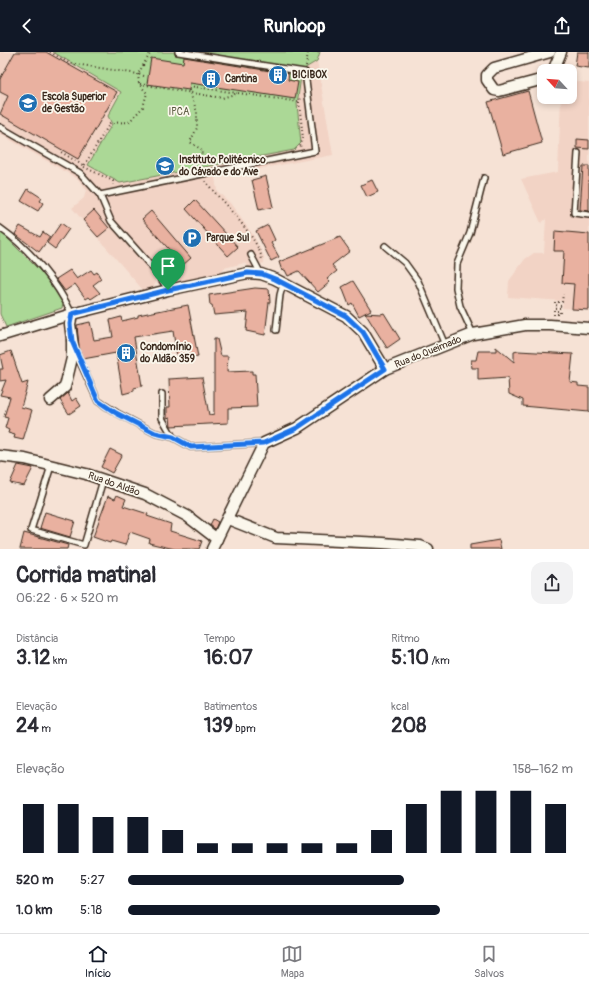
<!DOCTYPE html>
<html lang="pt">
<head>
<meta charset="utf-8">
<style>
	body { margin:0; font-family:Pangolin,sans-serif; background:#f2f2f3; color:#2b2b33; height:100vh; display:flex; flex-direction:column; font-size:15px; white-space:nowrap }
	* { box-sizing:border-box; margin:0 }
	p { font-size:13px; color:#7c7c81 }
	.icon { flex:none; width:22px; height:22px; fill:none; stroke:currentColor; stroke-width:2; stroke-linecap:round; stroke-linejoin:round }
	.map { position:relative; height:497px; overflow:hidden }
	.sheet { display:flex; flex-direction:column; background:#fff; flex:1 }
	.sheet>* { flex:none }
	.needle { width:26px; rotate:296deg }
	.tools { position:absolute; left:537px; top:12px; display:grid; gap:8px }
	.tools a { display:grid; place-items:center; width:40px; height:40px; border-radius:8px; background:#fff; box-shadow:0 2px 6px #0003; font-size:20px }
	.pin { position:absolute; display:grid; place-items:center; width:34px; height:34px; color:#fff; margin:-41px -17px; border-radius:50% 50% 50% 0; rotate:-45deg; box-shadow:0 0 4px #0007 }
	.pin .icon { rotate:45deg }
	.round { display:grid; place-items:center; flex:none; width:42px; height:42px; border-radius:12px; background:#f2f2f3 }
	.headline { display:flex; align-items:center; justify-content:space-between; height:68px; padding:0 16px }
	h1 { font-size:22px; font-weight:700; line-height:30px }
	.figures { display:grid; grid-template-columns:repeat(3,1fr); gap:6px; height:68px; padding:4px 16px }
	.figures div { display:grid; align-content:center }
	.figures b { font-size:20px; font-weight:700 }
	.figures small { font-size:11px; font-weight:400 }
	.figures p { font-size:11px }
	.chart { height:112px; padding:8px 16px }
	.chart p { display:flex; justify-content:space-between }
	.chart svg { width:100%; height:72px; margin-top:4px; stroke:#111827; stroke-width:6 }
	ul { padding:0 16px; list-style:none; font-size:13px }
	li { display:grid; grid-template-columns:64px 48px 1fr; align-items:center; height:30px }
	li i { height:10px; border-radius:5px; background:#111827 }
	header { display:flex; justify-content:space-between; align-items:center; height:52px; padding:0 16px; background:#111827; color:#fff; font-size:18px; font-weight:700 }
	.tab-bar { display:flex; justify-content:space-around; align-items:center; height:56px; border-top:1px solid #e1e1e2; background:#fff; font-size:11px; color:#7c7c81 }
	.tab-bar a { display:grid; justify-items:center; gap:2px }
	.tab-bar .selected { color:#111827 }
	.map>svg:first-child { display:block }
	.built { fill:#f2d3c5 }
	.green { fill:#abd896; stroke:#73815a }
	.building { fill:#e9b1a0; stroke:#3b2a1e }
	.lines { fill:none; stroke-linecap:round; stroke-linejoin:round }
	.service-casing { stroke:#3b2a1e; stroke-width:8 }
	.minor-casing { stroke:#3b2a1e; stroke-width:13 }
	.path { stroke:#3b2a1e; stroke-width:2; stroke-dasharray:1 3; stroke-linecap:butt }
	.service { stroke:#fbf7ec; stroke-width:5 }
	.minor { stroke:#fbf7ec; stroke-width:10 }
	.route-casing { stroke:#fff; stroke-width:8 }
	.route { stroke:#1a73e8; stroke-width:5 }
	.labels { text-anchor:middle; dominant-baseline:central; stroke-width:3.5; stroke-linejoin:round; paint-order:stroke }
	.poi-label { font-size:10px; font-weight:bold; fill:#3b2a1e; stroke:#fbf7ec; text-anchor:start }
	.park-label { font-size:10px; fill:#57563c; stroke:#fbf7ec }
	.street-label { font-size:10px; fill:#3b2a1e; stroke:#fbf7ec }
</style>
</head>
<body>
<header><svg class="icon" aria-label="back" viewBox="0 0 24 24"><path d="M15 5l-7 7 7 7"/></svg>Runloop<svg class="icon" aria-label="share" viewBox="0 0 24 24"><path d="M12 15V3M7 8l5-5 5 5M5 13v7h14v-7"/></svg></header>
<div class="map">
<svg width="589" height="497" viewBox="0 0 589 497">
	<rect width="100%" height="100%" fill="#f6e2d5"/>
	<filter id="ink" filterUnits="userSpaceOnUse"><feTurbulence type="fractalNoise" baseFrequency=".025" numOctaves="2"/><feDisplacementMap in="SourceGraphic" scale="8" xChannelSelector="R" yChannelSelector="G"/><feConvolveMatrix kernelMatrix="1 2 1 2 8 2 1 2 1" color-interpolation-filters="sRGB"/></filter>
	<g filter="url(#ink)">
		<!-- built -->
		<g class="built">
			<path d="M0 0H320L317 9 333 103 215 125 217 139 230 151 253 183 264 205V211L250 215 244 211 224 216 221 222 184 232 183 229 178 230 172 227 163 218 154 225 156 230 153 236 143 238 72 156 84 146 86 138 78 127 0 82Z"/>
			<path d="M570 29 589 31V258L562 256 563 249 508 245 509 229 525 207 534 201H544L546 167 541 171 521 127 558 120 561 45H570Z"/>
		</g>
		<!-- green -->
		<g class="green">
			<path d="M53 0H320L317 9 302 18 297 52 301 91 294 98 120 131 88 113 112 72 108 64 121 40Z"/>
			<path d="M0 179 46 225 63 251 62 256 6 275 0 262Z"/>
		</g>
		<!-- building -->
		<g class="building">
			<path d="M15 0H46L117 40 78 107 0 62 8 44 0 40V27Z"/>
			<path d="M577 0H589V16L575 14Z"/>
			<path d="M184 5 289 22 288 28 298 30 295 47 190 31 189 38 147 32 151 6 183 11Z"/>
			<path d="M528 39 542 91 503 102 488 50Z"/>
			<path d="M577 87 589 88V97L577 96Z"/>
			<path d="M583 114H589V159L580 158Z"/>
			<path d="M266 124 273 155 259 158 252 128Z"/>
			<path d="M372 128 378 140 367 145 361 133Z"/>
			<path d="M28 137 42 146 40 149 43 151 38 159 21 149Z"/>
			<path d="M195 148 238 195 228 204 186 157Z"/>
			<path d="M94 158 109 176 98 185 83 168Z"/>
			<path d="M151 159 191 206 183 213 142 167Z"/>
			<path d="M61 171 69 177 55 197 47 191Z"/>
			<path d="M268 173 275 188 271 191 279 205 271 209 256 179Z"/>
			<path d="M20 174 40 185 43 180 50 185 39 200 15 182Z"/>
			<path d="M555 179 589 182V258L572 257 574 232 562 231 564 199H554Z"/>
			<path d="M340 185 350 199 332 213 337 219 327 227 330 230 318 240 299 219 288 224 285 218 282 219 279 210Z"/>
			<path d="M70 218 77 227 91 218 94 222 97 220 101 227 93 233 100 241 91 247 89 245 86 247 75 232 65 239 56 227Z"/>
			<path d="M353 229 371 258 365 261 381 262 384 261 400 287 387 296 365 261 359 264 352 251 349 253 342 235Z"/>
			<path d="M255 236 269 237 270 250H269L265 283 246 279 248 260 214 263 212 253H210L209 243Z"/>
			<path d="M188 253 198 305 186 307V303L177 305 173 279 134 285 142 334 134 336V339L123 342 116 301 83 307 79 298 77 273 90 270 94 288 113 285 110 268 121 265 122 269 138 265V263Z"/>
			<path d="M214 287H217L221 304H228L227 320 252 319V322H255L257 355 228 356V371L171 374 170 365 167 366V355H170L169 327 202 325 209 363 214 362Z"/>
			<path d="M496 295 514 310V300L518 299 573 302 570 330 578 331V334L589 335V360L523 354V348L509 342 508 326 478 328V316H472L471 308H476L478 299H496Z"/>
			<path d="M11 299 22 332 28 330 21 355 32 358 23 388 14 386 15 383 8 381 9 378 5 376 8 366 4 365 10 345 0 343 6 328 0 329V317H3L0 303Z"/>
			<path d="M68 341 72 349 76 346 81 354 69 362 60 348Z"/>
			<path d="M110 397 122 403 112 421 101 415Z"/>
			<path d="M18 413 33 416 24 434 10 431Z"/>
			<path d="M117 443 126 447 123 454 148 462 147 464 171 472 170 479 202 489 199 497H175L157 493 149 491 150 487 130 480 125 493 111 489 110 491 93 485 108 444 115 447Z"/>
			<path d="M45 460 75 469 70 485 40 476Z"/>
			<path d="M213 467 218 470 215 477 210 473Z"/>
			<path d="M24 481 68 493 67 497H20Z"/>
			<path d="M499 488 501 497H470V493Z"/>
		</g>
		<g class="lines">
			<defs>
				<g id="service">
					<path d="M0 75 80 121 100 143 111 169 158 222 168 238"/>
					<path d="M578 101 574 161 589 163"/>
					<path d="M100 143 315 99 305 20 178 0"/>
					<path d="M0 176C30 197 57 230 72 262"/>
					<path d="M385 194 405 211 418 229 445 293"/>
					<path d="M251 203 261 222"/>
					<path d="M276 278 280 243 283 232"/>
					<path d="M473 282 460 254 456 236 457 212 470 181 484 126"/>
					<path d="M76 301 98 349 117 361 155 381 173 385 191 395 264 391"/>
					<path d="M162 342V366L173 385"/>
					<path d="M51 414 31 478 84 493 103 428"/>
				</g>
				<g id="minor">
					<path d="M553 19 561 0"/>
					<path d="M544 27 499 39 494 38 487 28V23L494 16 550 0"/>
					<path d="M72 262 70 272 73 294"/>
					<path d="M0 284 72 262 168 238 248 221 261 222 275 227 346 264 363 280 385 317"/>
					<path d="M50 348 65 335 72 306V289"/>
					<path d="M0 404 25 407 86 422 145 442 187 464 217 487"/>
					<path d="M228 467 276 486 383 491 420 494 428 497"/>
					<path d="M212 497 264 391 297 376 385 317 473 282 525 273H550L589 276"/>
				</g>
			</defs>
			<!-- service casing -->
			<use href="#service" class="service-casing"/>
			<!-- minor casing -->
			<use href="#minor" class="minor-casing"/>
			<!-- path -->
			<g class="path">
				<path d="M50 0 69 11 138 22 139 32 147 41 143 55 129 70 110 71 84 114 61 100"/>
				<path d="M306 14 308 0"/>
				<path d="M144 24 138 22 151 0"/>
				<path d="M140 32 222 46 238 41 299 50 300 44"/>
				<path d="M189 34 237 41"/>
				<path d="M189 38 197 60V76L190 90 202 98 200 116"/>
				<path d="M570 43 573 46"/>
				<path d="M299 50 303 86 300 95"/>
				<path d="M84 115 113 129V133"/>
				<path d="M205 129C219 147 261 187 262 209"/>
				<path d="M554 263V262H560V259H554V256H561V254L555 253V250H562L563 242"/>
			</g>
			<!-- service -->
			<use href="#service" class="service"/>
			<!-- minor -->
			<use href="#minor" class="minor"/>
		</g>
	</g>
	<g class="lines" filter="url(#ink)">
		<defs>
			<path id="route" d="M248 221 262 222 275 227 346 264 363 280 385 317 297 376 264 391 191 395 173 385 155 381 116 361 98 349 72 289 70 272 72 262 168 238Z"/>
		</defs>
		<!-- route casing -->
		<use href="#route" class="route-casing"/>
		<!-- route -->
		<use href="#route" class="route"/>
	</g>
	<!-- icons -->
	<defs>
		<symbol id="building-disc" viewBox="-11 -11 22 22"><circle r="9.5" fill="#1f6fb2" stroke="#fbf7ec"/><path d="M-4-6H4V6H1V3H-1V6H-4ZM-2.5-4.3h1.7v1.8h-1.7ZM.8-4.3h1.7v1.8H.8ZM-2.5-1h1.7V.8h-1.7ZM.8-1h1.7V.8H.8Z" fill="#fff"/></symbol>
		<symbol id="university-disc" viewBox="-11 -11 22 22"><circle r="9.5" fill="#1f6fb2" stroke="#fbf7ec"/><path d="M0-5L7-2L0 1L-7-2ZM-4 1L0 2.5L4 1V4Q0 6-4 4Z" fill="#fff"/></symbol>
		<symbol id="parking-disc" viewBox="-11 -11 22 22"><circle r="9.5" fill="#1f6fb2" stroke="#fbf7ec"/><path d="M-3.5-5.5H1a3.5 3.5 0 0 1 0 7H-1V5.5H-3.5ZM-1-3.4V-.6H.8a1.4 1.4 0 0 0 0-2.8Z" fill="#fff"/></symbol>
	</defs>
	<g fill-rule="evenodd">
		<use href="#building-disc" x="267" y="12" width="22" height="22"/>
		<use href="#building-disc" x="200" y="16" width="22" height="22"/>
		<use href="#university-disc" x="17" y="40" width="22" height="22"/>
		<use href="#university-disc" x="154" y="103" width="22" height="22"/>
		<use href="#parking-disc" x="181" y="175" width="22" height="22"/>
		<use href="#building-disc" x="115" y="290" width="22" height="22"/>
	</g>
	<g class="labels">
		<!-- poi labels -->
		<g class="poi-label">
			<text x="292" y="23">BICIBOX</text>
			<text x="225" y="27">Cantina</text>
			<text x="42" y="45">Escola Superior<tspan x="42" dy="12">de Gestão</tspan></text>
			<text x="179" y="108">Instituto Politécnico<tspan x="179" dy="12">do Cávado e do Ave</tspan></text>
			<text x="206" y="186">Parque Sul</text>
			<text x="140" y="295">Condomínio<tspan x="140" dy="12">do Aldão 359</tspan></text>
		</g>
		<!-- park labels -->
		<g class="park-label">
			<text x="179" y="60">IPCA</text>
		</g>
		<!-- street labels -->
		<g class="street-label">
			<text transform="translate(428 300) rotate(-22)">Rua do Queimado</text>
			<text transform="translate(114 432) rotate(19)">Rua do Aldão</text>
		</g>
	</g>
</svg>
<div class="tools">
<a><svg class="needle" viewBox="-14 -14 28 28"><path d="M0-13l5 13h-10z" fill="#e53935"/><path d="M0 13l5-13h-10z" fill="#7c7c81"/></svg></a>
</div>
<div class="pin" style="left:168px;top:238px;background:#1e9e55"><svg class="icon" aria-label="arrive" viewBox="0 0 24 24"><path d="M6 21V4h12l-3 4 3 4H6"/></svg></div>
</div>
<section class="sheet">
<div class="headline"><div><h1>Corrida matinal</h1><p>06:22 · 6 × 520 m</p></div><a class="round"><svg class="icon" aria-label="share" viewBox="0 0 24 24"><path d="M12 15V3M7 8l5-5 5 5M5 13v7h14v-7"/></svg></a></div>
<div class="figures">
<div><p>Distância</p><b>3.12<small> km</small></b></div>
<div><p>Tempo</p><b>16:07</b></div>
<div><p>Ritmo</p><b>5:10<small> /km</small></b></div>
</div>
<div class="figures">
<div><p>Elevação</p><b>24<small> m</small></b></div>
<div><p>Batimentos</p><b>139<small> bpm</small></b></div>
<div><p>kcal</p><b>208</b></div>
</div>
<div class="chart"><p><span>Elevação</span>158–162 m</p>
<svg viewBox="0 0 160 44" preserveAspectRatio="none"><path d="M5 44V14M15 44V14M25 44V22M35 44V22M45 44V30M55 44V38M65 44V38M75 44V38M85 44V38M95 44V38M105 44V30M115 44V14M125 44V6M135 44V6M145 44V6M155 44V14"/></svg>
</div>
<ul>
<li><b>520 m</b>5:27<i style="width:62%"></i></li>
<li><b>1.0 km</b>5:18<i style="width:70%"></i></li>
</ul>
</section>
<nav class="tab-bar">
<a class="selected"><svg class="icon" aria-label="home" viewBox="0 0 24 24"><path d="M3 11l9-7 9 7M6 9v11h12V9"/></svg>Início</a>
<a><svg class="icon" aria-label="map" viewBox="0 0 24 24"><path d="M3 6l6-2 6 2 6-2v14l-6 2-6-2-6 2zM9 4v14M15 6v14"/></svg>Mapa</a>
<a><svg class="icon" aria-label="saved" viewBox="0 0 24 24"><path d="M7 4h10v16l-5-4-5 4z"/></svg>Salvos</a>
</nav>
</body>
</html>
